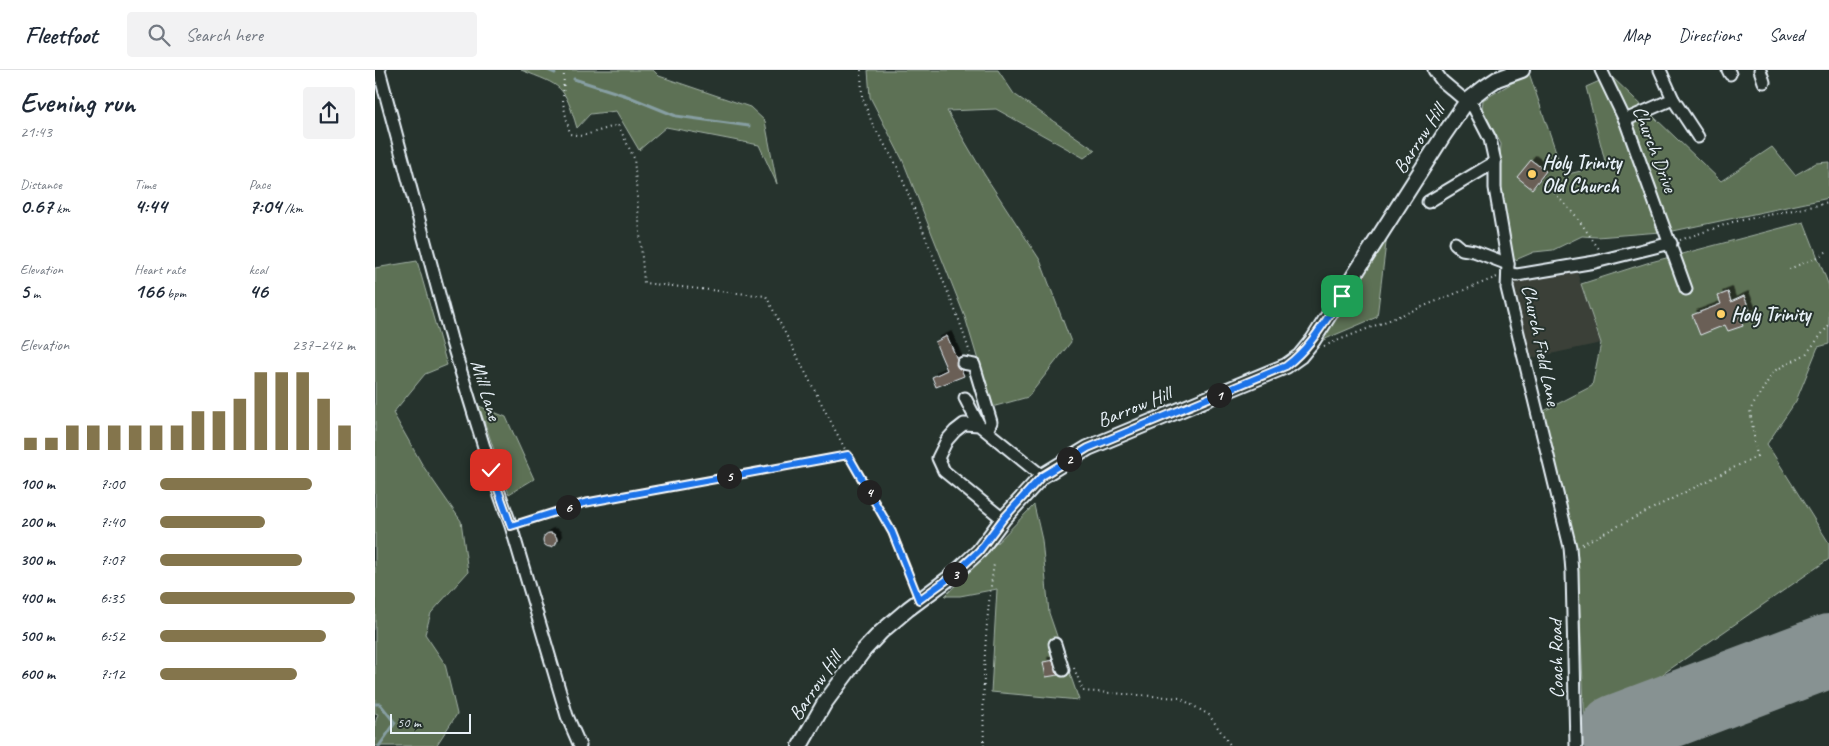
<!DOCTYPE html>
<html lang="en">
<head>
<meta charset="utf-8">
<style>
	body { margin:0; font-family:Caveat,sans-serif; background:#f2f2f3; color:#1f2937; height:100vh; display:flex; flex-direction:column; font-size:19px; white-space:nowrap }
	* { box-sizing:border-box; margin:0 }
	p { font-size:16px; color:#747a83 }
	.icon { flex:none; width:28px; height:28px; fill:none; stroke:currentColor; stroke-width:2; stroke-linecap:round; stroke-linejoin:round }
	.map { position:relative; flex:1; overflow:hidden }
	.side { display:flex; flex-direction:column; background:#fff; width:375px }
	.side>* { flex:none }
	.scale { position:absolute; left:15px; bottom:12px; width:81px; box-sizing:border-box; padding-left:5px; border:2px solid #e8f1f8; border-top:0; font-size:14px; line-height:18px; white-space:nowrap; color:#e8f1f8; -webkit-text-stroke:4px #26332d; paint-order:stroke }
	.pin { position:absolute; display:grid; place-items:center; width:42px; height:42px; color:#fff; margin:-21px; border-radius:10px; box-shadow:0 2px 8px #0006 }
	.km { position:absolute; width:25px; height:25px; margin:-12px; border-radius:50%; background:#222; color:#fff; font-size:14px; line-height:25px; text-align:center }
	.round { display:grid; place-items:center; flex:none; width:52px; height:52px; border-radius:5px; background:#f2f2f3 }
	.headline { display:flex; align-items:center; justify-content:space-between; height:85px; padding:0 20px }
	h1 { font-size:28px; font-weight:700; line-height:38px }
	.stats { display:grid; grid-template-columns:repeat(3,1fr); gap:8px; height:85px; padding:5px 20px }
	.stats div { display:grid; align-content:center }
	.stats b { font-size:21px; font-weight:700 }
	.stats small { font-size:14px; font-weight:400 }
	.stats p { font-size:14px }
	.chart { height:140px; padding:10px 20px }
	.chart p { display:flex; justify-content:space-between }
	.chart svg { width:100%; height:90px; margin-top:5px; stroke:#84754c; stroke-width:6 }
	ul { padding:0 20px; list-style:none; font-size:16px }
	li { display:grid; grid-template-columns:80px 60px 1fr; align-items:center; height:38px }
	li i { height:12px; border-radius:6px; background:#84754c }
	header { display:flex; align-items:center; gap:30px; box-sizing:border-box; height:70px; padding:0 25px; background:#fff; border-bottom:1px solid #e0e1e3 }
	header strong { font-size:24px }
	nav { display:flex; gap:28px; margin-inline-start:auto; font-size:18px }
	.search { width:350px; height:45px; background:#f2f2f3; display:flex; align-items:center; gap:12px; box-sizing:border-box; padding:0 18px; border-radius:5px; color:#747a83; font-size:19px }
	main { display:flex; flex:1; min-height:0 }
	.map>svg:first-child { display:block }
	.built { fill:#3a4039 }
	.green { fill:#5d7154; stroke:#a2b1a6 }
	.lines { fill:none; stroke-linecap:round; stroke-linejoin:round }
	.stream { stroke:#879fa3; stroke-width:3 }
	.runway { stroke:#879292; stroke-width:74 }
	.building { fill:#6a5e56; stroke:#e8f1f8; filter:url(#shadow) }
	.minor-casing { stroke:#e8f1f8; stroke-width:15 }
	.major-casing { stroke:#e8f1f8; stroke-width:18 }
	.path { stroke:#e8f1f8; stroke-width:2; stroke-dasharray:1 4; stroke-linecap:butt }
	.minor { stroke:#26332d; stroke-width:11 }
	.major { stroke:#26332d; stroke-width:14 }
	.route-casing { stroke:#fff; stroke-width:10 }
	.route { stroke:#1a73e8; stroke-width:6 }
	.poi-dot { fill:#ffd166; stroke:#26332d; stroke-width:2 }
	.labels { text-anchor:middle; dominant-baseline:central; stroke-width:4; stroke-linejoin:round; paint-order:stroke }
	.street-label { font-size:20px; fill:#e8f1f8; stroke:#26332d }
	.poi-label { font-size:20px; font-weight:bold; fill:#e8f1f8; stroke:#26332d; text-anchor:start }
</style>
</head>
<body>
<header>
<strong>Fleetfoot</strong>
<div class="search"><svg class="icon" aria-label="search" viewBox="0 0 24 24"><circle cx="10" cy="10" r="6"/><path d="M15 15l6 6"/></svg>Search here</div>
<nav><a>Map</a><a>Directions</a><a>Saved</a></nav>
</header>
<main>
<section class="side">
<div class="headline"><div><h1>Evening run</h1><p>21:43</p></div><a class="round"><svg class="icon" aria-label="share" viewBox="0 0 24 24"><path d="M12 15V3M7 8l5-5 5 5M5 13v7h14v-7"/></svg></a></div>
<div class="stats">
<div><p>Distance</p><b>0.67<small> km</small></b></div>
<div><p>Time</p><b>4:44</b></div>
<div><p>Pace</p><b>7:04<small> /km</small></b></div>
</div>
<div class="stats">
<div><p>Elevation</p><b>5<small> m</small></b></div>
<div><p>Heart rate</p><b>166<small> bpm</small></b></div>
<div><p>kcal</p><b>46</b></div>
</div>
<div class="chart"><p><span>Elevation</span>237–242 m</p>
<svg viewBox="0 0 160 44" preserveAspectRatio="none"><path d="M5 44V38M15 44V38M25 44V32M35 44V32M45 44V32M55 44V32M65 44V32M75 44V32M85 44V25M95 44V25M105 44V19M115 44V6M125 44V6M135 44V6M145 44V19M155 44V32"/></svg>
</div>
<ul>
<li><b>100 m</b>7:00<i style="width:78%"></i></li>
<li><b>200 m</b>7:40<i style="width:54%"></i></li>
<li><b>300 m</b>7:07<i style="width:73%"></i></li>
<li><b>400 m</b>6:35<i style="width:100%"></i></li>
<li><b>500 m</b>6:52<i style="width:85%"></i></li>
<li><b>600 m</b>7:12<i style="width:70%"></i></li>
</ul>
</section>
<div class="map">
<svg width="1454" height="676" viewBox="0 0 1454 676">
	<defs>
		<filter id="shadow"><feDropShadow dx="4.5" dy="-4.5" stdDeviation="0" flood-color="#0009"/></filter>
	</defs>
	<rect width="100%" height="100%" fill="#26332d"/>
	<filter id="ink" filterUnits="userSpaceOnUse"><feTurbulence type="fractalNoise" baseFrequency=".02" numOctaves="2"/><feDisplacementMap in="SourceGraphic" scale="10" xChannelSelector="R" yChannelSelector="G"/><feConvolveMatrix kernelMatrix="1 2 1 2 8 2 1 2 1" color-interpolation-filters="sRGB"/></filter>
	<g filter="url(#ink)">
		<!-- built -->
		<path class="built" d="M1201 200 1226 273 1157 288 1137 215 1141 210Z"/>
		<!-- green -->
		<g class="green">
			<path d="M146 0H278L284 6 375 37 390 51 402 114 384 75 291 57 264 80 241 41 215 44 202 58C189 14 187 16 146 0Z"/>
			<path d="M493 0H623L639 24 720 80 709 88 621 39 572 41 609 104 665 190 696 272 653 327 617 337 590 247 528 91 495 27Z"/>
			<path d="M1154 3 1189 105 1231 95 1211 17 1236 6 1346 111 1397 77 1420 105 1441 93 1454 92V128L1298 161 1222 167 1207 166 1178 180 1159 182 1138 191 1128 136 1123 117 1126 74 1107 39 1108 30Z"/>
			<path d="M1429 152 1454 216V274L1443 277 1421 331 1392 374 1454 473V489L1210 658 1203 501 1200 471 1167 342 1217 316 1226 273 1206 214 1272 193Z"/>
			<path d="M1012 165 1002 247 948 270Z"/>
			<path d="M42 191 72 295 50 304 18 343 48 396 86 451 93 502 56 543 50 564 70 594 82 644 61 676H0V653L3 644 0 643V198Z"/>
			<path d="M104 336 131 347 159 409 134 424Z"/>
			<path d="M659 435 667 470 674 543 704 630 616 622 622 519 585 526H570Z"/>
		</g>
		<g class="lines">
			<!-- stream -->
			<g class="stream">
				<path d="M173 0 180 3"/>
				<path d="M199 9 252 26 301 46 374 56"/>
				<path d="M0 634H5L20 653 4 676"/>
			</g>
			<!-- runway -->
			<path class="runway" d="M1242 661 1454 581"/>
		</g>
		<!-- building -->
		<g class="building">
			<path d="M1156 90 1171 101 1157 119 1142 107Z"/>
			<path d="M1353 222 1356 232 1369 226 1376 243 1364 247 1368 256 1353 261 1350 255 1325 265 1317 245 1346 234 1343 226Z"/>
			<path d="M572 266 589 306 561 317 557 307 572 300 560 272Z"/>
			<circle cx="175" cy="470" r="7"/>
			<path d="M680 590 683 605 671 607 668 592Z"/>
		</g>
		<g class="lines">
			<defs>
				<g id="minor">
					<path d="M4 0 76 269 116 400 136 456 192 646 205 676"/>
					<path d="M1059 0 1067 11 1099 38 1115 69 1120 92V118L1133 194 1132 218 1195 477 1197 502 1201 676"/>
					<path d="M1226 0 1250 50 1311 219"/>
					<path d="M1353 0 1355 4"/>
					<path d="M1385 0 1389 12"/>
					<path d="M1298 29 1323 67"/>
					<path d="M1250 50 1298 29 1285 0"/>
					<path d="M1053 132 1120 92"/>
					<path d="M1080 173 1087 179 1099 181 1133 194"/>
					<path d="M1133 203 1142 205 1220 192 1296 173"/>
					<path d="M588 293 599 295 616 352 612 361"/>
					<path d="M590 328 604 355"/>
					<path d="M628 449 569 401 563 388 572 370 580 361 589 354 604 355 667 406"/>
					<path d="M680 574 688 600"/>
				</g>
				<path id="major" d="M425 676 449 634 489 580 506 562 533 539 577 506 604 481 628 449 667 406 713 378 911 296 925 286 938 270 1068 66 1092 31 1110 17 1122 9 1147 0"/>
			</defs>
			<!-- minor casing -->
			<use href="#minor" class="minor-casing"/>
			<!-- major casing -->
			<use href="#major" class="major-casing"/>
			<!-- path -->
			<g class="path">
				<path d="M189 0 188 33 195 64 207 66 243 55 259 88 269 213 391 226 473 385 517 462 540 519"/>
				<path d="M486 0 487 26 497 53 522 96 584 250 595 283"/>
				<path d="M1169 112 1201 146 1224 179"/>
				<path d="M1305 170 1358 152 1454 133"/>
				<path d="M1414 199 1443 187 1454 180"/>
				<path d="M949 276 1122 207"/>
				<path d="M145 452 209 433 473 385"/>
				<path d="M1207 474 1382 386 1375 340 1399 301 1431 284 1454 255"/>
				<path d="M699 598 708 621 805 628 834 645 856 676"/>
				<path d="M609 676C607 615 610 554 619 494"/>
			</g>
			<!-- minor -->
			<use href="#minor" class="minor"/>
			<!-- major -->
			<use href="#major" class="major"/>
		</g>
	</g>
	<g class="lines" filter="url(#ink)">
		<defs>
			<path id="route" d="M116 400 136 456 209 433 473 385 517 462 544 530 577 506 604 481 628 449 667 406 713 378 911 296C936 277 950 251 967 226"/>
		</defs>
		<!-- route casing -->
		<use href="#route" class="route-casing"/>
		<!-- route -->
		<use href="#route" class="route"/>
	</g>
	<!-- markers -->
	<g class="poi-dot">
		<circle cx="1157" cy="104" r="5"/>
		<circle cx="1346" cy="244" r="5"/>
	</g>
	<g class="labels">
		<!-- street labels -->
		<g class="street-label">
			<text transform="translate(1044 69) rotate(-57)">Barrow Hill</text>
			<text transform="translate(1280 79) rotate(69)">Church Drive</text>
			<text transform="translate(1166 275) rotate(78)">Church Field Lane</text>
			<text transform="translate(111 320) rotate(73)">Mill Lane</text>
			<text transform="translate(759 337) rotate(-22)">Barrow Hill</text>
			<text transform="translate(1181 589) rotate(-91)">Coach Road</text>
			<text transform="translate(440 616) rotate(-56)">Barrow Hill</text>
		</g>
		<!-- poi labels -->
		<g class="poi-label">
			<text x="1167" y="92">Holy Trinity<tspan x="1167" dy="23">Old Church</tspan></text>
			<text x="1356" y="244">Holy Trinity</text>
		</g>
	</g>
</svg>
<div class="scale">50 m</div>
<div class="pin" style="left:967px;top:226px;background:#1e9e55"><svg class="icon" aria-label="arrive" viewBox="0 0 24 24"><path d="M6 21V4h12l-3 4 3 4H6"/></svg></div>
<div class="pin" style="left:116px;top:400px;background:#d93025"><svg class="icon" aria-label="check" viewBox="0 0 24 24"><path d="M5 12l5 5 9-10"/></svg></div>
<b class="km" style="left:844px;top:325px">1</b>
<b class="km" style="left:694px;top:389px">2</b>
<b class="km" style="left:580px;top:504px">3</b>
<b class="km" style="left:494px;top:422px">4</b>
<b class="km" style="left:354px;top:406px">5</b>
<b class="km" style="left:193px;top:437px">6</b>
</div>
</main>
</body>
</html>
